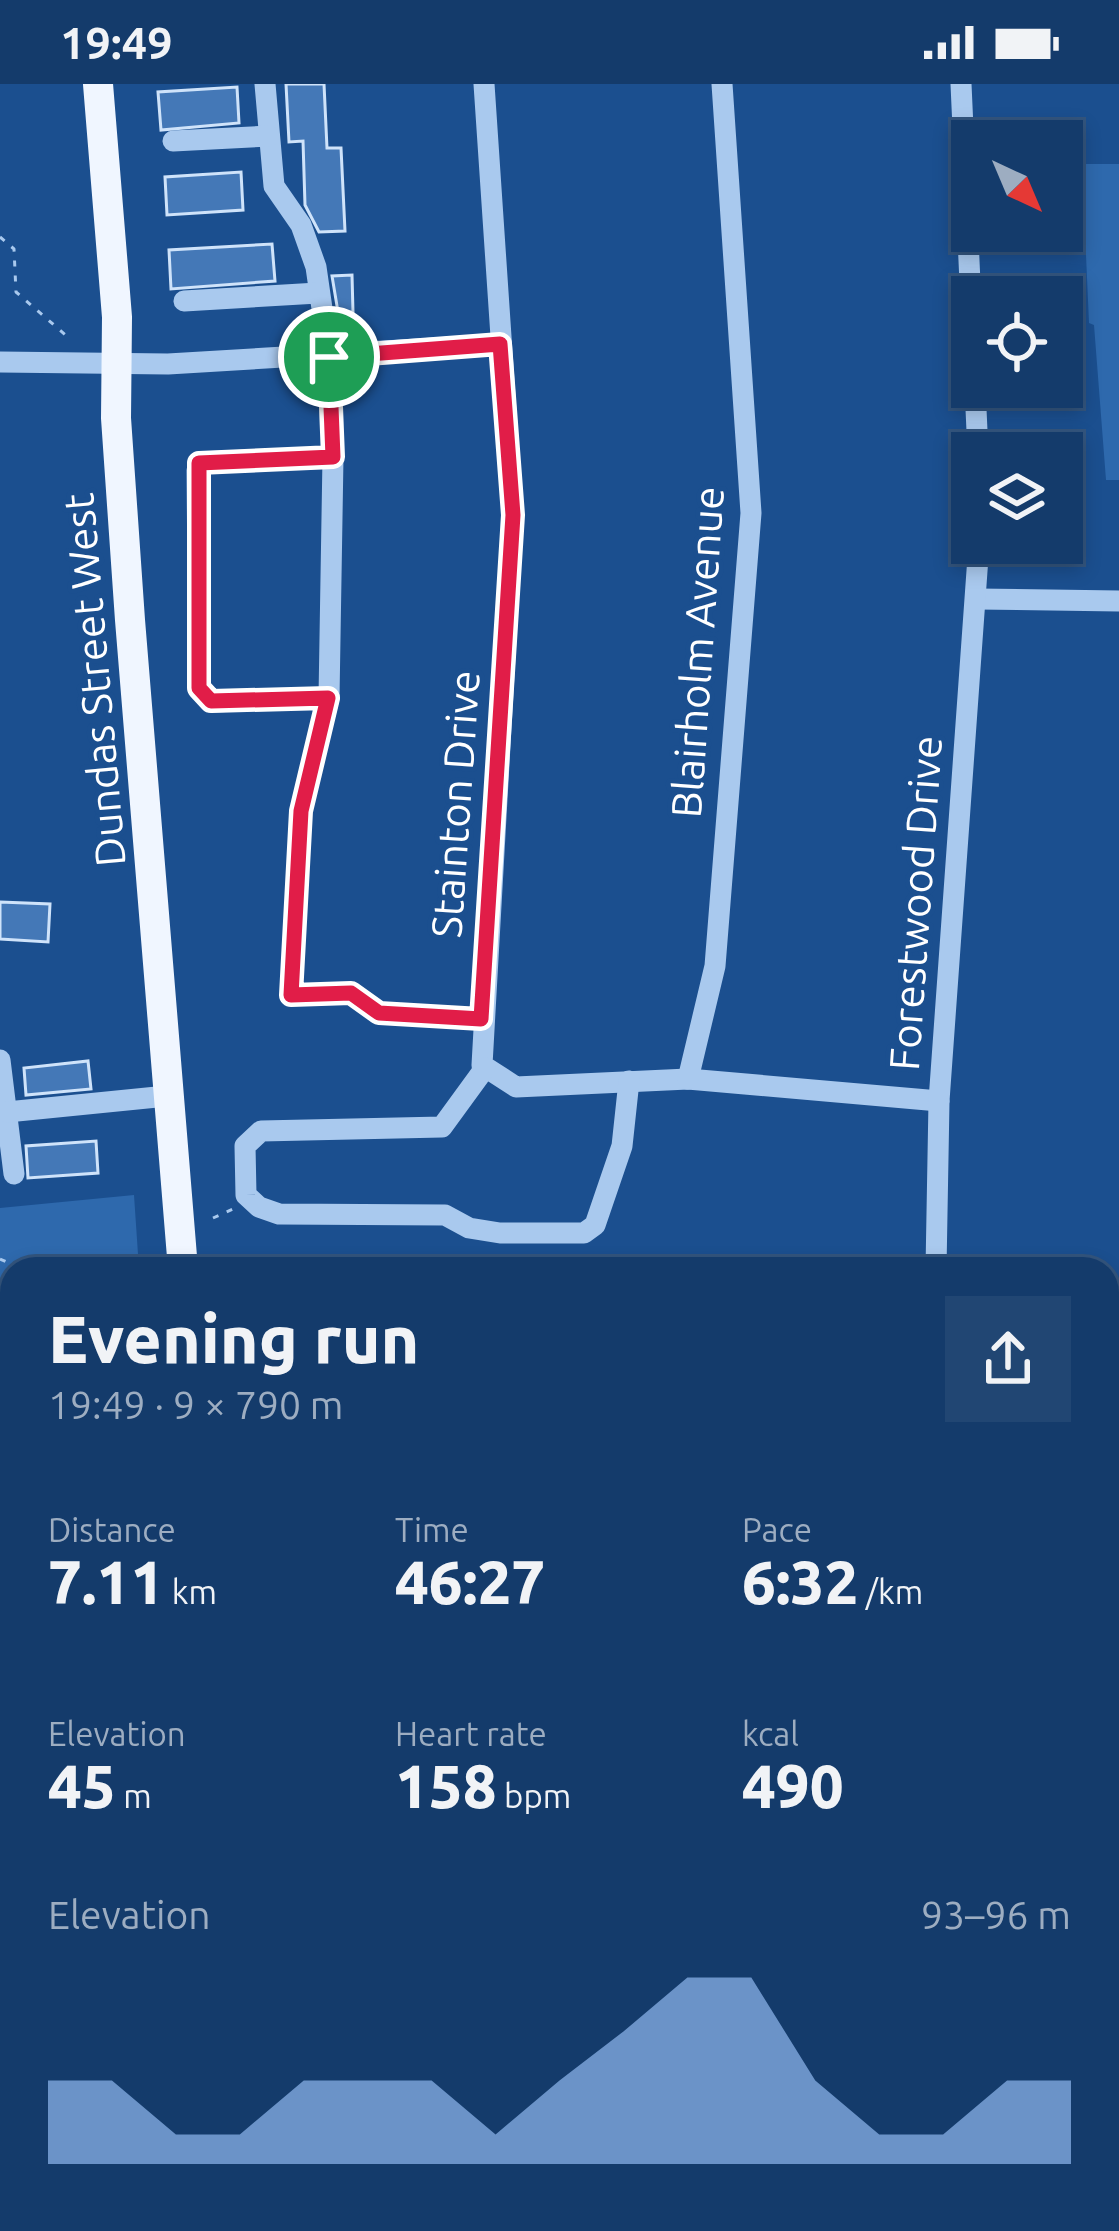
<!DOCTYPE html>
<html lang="en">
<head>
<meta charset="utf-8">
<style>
	body { margin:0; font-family:Ubuntu,sans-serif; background:#214673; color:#f1f3f6; height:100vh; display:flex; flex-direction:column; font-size:45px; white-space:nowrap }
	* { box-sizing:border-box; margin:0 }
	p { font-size:39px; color:#9dadc1 }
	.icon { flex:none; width:66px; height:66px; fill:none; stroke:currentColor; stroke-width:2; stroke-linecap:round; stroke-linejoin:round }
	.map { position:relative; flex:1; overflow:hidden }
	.drawer { position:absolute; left:0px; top:1173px; width:1119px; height:975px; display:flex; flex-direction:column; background:#143b6b; border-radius:36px 36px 0 0; box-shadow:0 6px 18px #0003,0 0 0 3px #33557e }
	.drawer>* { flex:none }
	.needle { width:78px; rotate:136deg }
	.controls { position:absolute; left:951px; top:36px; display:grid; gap:24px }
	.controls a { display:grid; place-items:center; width:132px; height:132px; border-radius:0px; background:#143b6b; box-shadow:0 6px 18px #0003,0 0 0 3px #33557e; font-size:60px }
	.pin { position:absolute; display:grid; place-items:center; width:102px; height:102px; color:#fff; margin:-51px; border:6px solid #fff; border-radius:50%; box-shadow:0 3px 12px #0007 }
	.round { display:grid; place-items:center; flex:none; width:126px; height:126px; border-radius:0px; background:#214673 }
	.head { display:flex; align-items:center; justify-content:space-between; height:204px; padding:0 48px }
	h1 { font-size:66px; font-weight:800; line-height:90px }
	.metrics { display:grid; grid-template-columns:repeat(3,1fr); gap:18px; height:204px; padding:12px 48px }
	.metrics div { display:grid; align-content:center }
	.metrics b { font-size:60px; font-weight:800 }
	.metrics small { font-size:33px; font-weight:400 }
	.metrics p { font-size:33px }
	.chart { height:336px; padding:24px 48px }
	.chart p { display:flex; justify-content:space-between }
	.chart svg { width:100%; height:216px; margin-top:12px; fill:#90b9f0; opacity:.7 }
	.status { display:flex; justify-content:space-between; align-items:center; height:84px; padding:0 60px; background:#143b6b; direction:ltr }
	.status svg { height:33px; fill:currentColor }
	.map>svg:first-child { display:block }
	.green { fill:#2e69ad }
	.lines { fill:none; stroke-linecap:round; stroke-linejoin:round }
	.stream { stroke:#9cc4f0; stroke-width:4.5 }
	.building { fill:#4478b7; stroke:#cfe3fa; stroke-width:3 }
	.path { stroke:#a9c9ee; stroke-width:3; stroke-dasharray:6 9; stroke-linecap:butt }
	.minor { stroke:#a9c9ee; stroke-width:21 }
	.major { stroke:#f0f6ff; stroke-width:30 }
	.route-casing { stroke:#fff; stroke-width:24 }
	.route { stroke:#e11d48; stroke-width:15 }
	.labels { text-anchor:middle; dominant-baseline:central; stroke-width:10; stroke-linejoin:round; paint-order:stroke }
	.street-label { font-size:42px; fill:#fff; stroke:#1b4f8f }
</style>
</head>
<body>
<div class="status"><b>19:49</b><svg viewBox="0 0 49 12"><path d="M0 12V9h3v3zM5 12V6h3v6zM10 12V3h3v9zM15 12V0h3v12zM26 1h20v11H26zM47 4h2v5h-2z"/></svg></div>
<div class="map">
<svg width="1119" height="2147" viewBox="0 0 1119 2147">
	<rect width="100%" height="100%" fill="#1b4f8f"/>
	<!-- green -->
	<g class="green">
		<path d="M1082 80H1119V396H1106L1094 241 1089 239Z"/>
		<path d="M134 1111 139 1185H12V1226H0V1124Z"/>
	</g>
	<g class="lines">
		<!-- stream -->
		<path class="stream" d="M1107 1745H1119"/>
	</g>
	<!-- building -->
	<g class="building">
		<path d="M286 0H324L327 64H341L345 147 319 148 305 121 303 57 289 58Z"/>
		<path d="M237 3 239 39 161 46 158 8Z"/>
		<path d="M241 88 243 126 167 131 165 93Z"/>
		<path d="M272 160 275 197 171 205 169 166Z"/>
		<path d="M352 191 353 228H338L332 192Z"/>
		<path d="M0 818 50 820 48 858 0 855Z"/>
		<path d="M88 977 91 1005 26 1011 24 984Z"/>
		<path d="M96 1057 98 1089 28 1094 26 1062Z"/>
	</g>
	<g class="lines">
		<!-- path -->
		<g class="path">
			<path d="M0 153 14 165 16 208 69 254"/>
			<path d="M213 1134 233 1125"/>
			<path d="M0 1175 22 1185"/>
			<path d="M0 1738 12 1734"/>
			<path d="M647 2136V2147"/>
		</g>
		<!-- minor -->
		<g class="minor">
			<path d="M265 0 274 102 301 141 316 183 329 273 333 373 329 614 301 727 291 911 351 909 379 929 481 935"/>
			<path d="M484 0 513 431 482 981 516 1003 688 995 939 1017"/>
			<path d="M961 0 972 243"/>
			<path d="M173 57 269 52"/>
			<path d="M184 217 318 209"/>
			<path d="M0 278 168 280 501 260"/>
			<path d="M975 303 978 369"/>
			<path d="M977 515 1119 517"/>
			<path d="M329 614 211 618 199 604 197 387 199 378 333 373"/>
			<path d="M0 976 14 1090"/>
			<path d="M485 984 442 1043 261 1047 245 1062 246 1111 259 1123 279 1130 445 1131 469 1144 500 1149H584L595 1141 622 1062 629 997"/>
			<path d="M688 995 715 882 751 429 722 0"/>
			<path d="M7 1028 167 1012"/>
			<path d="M936 1185 939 1017 979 459"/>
			<path d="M1107 1247H1119"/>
			<path d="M0 1325H12"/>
			<path d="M1107 1328 1119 1327"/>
			<path d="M1107 1642H1112"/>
			<path d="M810 2147 811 2136"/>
		</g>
		<!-- major -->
		<g class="major">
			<path d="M98 0 117 233 116 334 130 536 183 1185"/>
			<path d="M216 2136 217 2147"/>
			<path d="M237 2136 238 2147"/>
			<path d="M277 2136 288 2147"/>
		</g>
	</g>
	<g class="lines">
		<defs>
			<path id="route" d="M500 260 513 431 481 935 379 929 351 909 291 911 301 727 328 614 211 617 199 604V379L333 373 329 273Z"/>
		</defs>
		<!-- route casing -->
		<use href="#route" class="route-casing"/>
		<!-- route -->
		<use href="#route" class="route"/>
	</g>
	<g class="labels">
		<!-- street labels -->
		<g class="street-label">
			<text transform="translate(697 568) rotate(-86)">Blairholm Avenue</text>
			<text transform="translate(94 596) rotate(-95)">Dundas Street West</text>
			<text transform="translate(455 720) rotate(-86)">Stainton Drive</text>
			<text transform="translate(915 819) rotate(-86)">Forestwood Drive</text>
		</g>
	</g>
</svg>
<div class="controls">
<a><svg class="needle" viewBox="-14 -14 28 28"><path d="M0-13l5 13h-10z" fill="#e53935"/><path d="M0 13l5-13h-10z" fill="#9dadc1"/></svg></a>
<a><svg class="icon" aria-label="locate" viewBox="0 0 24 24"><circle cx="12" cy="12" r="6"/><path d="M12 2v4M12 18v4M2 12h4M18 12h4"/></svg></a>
<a><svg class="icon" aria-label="layers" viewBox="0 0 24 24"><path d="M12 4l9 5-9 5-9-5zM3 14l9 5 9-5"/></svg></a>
</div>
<div class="pin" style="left:329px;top:273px;background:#1e9e55"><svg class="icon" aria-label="arrive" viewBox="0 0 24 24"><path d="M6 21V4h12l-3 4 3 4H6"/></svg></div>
<section class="drawer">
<div class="head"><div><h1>Evening run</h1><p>19:49 · 9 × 790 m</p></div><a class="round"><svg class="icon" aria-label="share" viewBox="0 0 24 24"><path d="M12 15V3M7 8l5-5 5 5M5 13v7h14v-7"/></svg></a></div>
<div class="metrics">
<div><p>Distance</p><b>7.11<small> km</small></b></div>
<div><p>Time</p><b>46:27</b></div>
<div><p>Pace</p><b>6:32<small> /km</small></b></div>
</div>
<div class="metrics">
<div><p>Elevation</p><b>45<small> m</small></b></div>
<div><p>Heart rate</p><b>158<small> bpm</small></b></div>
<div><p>kcal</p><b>490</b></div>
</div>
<div class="chart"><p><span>Elevation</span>93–96 m</p>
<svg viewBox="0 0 160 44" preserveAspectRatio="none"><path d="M0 44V27L10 27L20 38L30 38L40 27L50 27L60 27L70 38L80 27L90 17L100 6L110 6L120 27L130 38L140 38L150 27L160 27V44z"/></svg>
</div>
</section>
</div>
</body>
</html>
